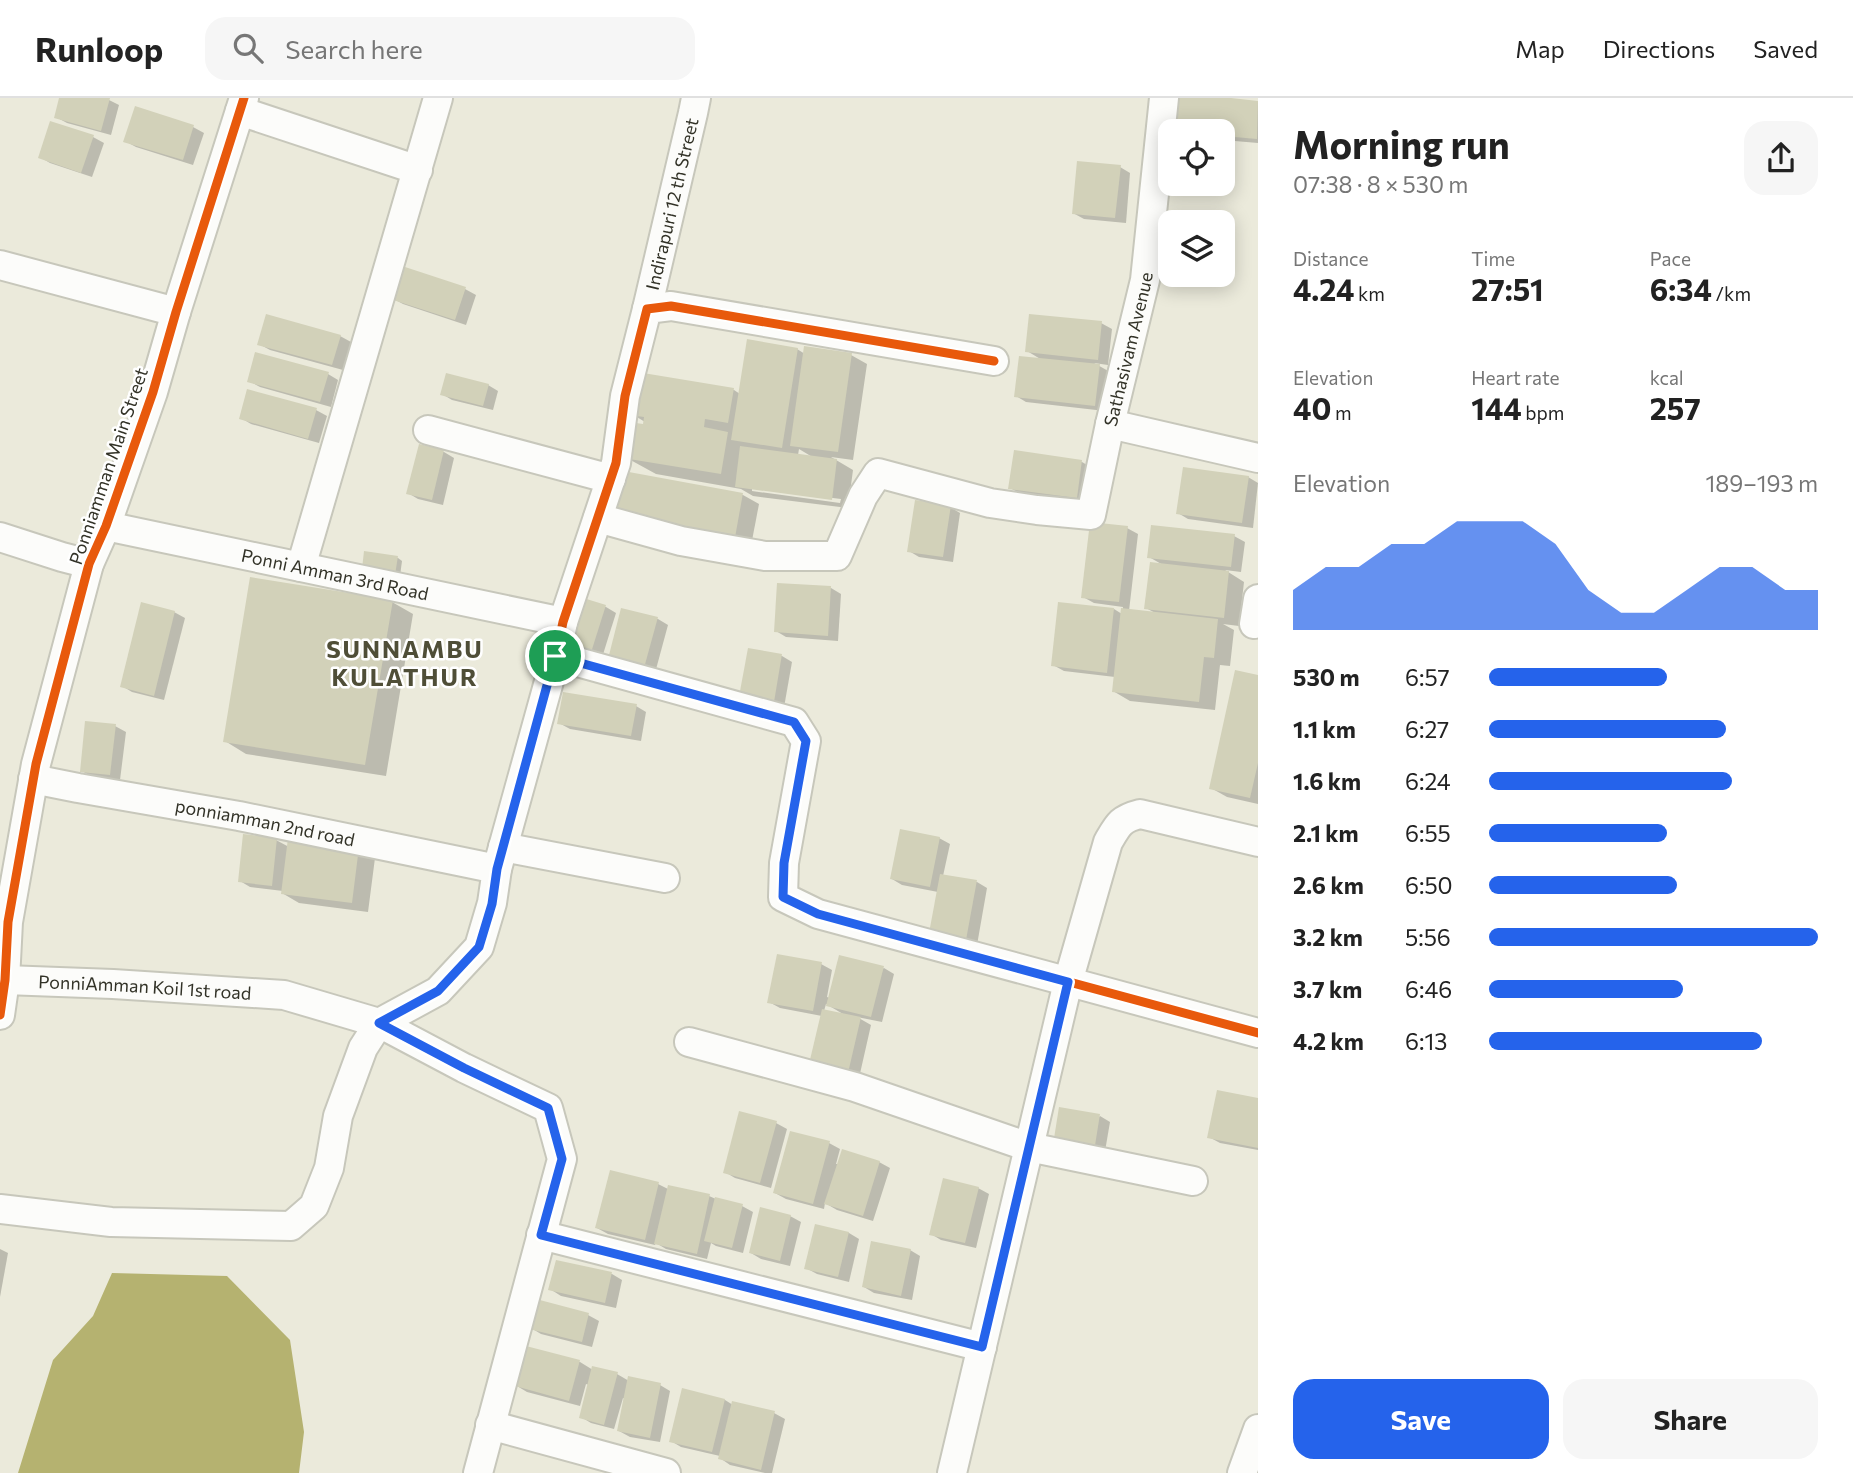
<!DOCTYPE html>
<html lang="en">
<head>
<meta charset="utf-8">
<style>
	body { margin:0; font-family:Commissioner,sans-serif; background:#f6f6f6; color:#222; height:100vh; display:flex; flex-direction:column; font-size:26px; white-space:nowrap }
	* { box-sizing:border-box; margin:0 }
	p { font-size:23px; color:#767676 }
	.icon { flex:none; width:38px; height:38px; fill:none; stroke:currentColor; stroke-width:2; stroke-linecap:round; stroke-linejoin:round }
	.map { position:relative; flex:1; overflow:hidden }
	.drawer { display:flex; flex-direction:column; background:#fff; width:595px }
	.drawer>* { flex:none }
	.controls { position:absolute; left:1158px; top:21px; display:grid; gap:14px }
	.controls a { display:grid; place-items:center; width:77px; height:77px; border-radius:14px; background:#fff; box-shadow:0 4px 18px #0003; font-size:35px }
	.pin { position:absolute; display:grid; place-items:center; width:60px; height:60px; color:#fff; margin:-30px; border:4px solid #fff; border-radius:50%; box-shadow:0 2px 7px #0007 }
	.round { display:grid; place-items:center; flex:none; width:74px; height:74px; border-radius:21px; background:#f6f6f6 }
	.headline { display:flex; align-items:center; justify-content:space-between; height:119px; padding:0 35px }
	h1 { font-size:38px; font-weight:700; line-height:52px }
	.metrics { display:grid; grid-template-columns:repeat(3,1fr); gap:10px; height:119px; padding:7px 35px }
	.metrics div { display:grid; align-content:center }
	.metrics b { font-size:30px; font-weight:700 }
	.metrics small { font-size:19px; font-weight:400 }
	.metrics p { font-size:19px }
	.chart { height:196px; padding:14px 35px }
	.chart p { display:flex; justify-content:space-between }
	.chart svg { width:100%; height:126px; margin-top:7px; fill:#2563eb; opacity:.7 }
	.button { display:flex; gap:14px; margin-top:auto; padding:14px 35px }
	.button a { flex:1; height:80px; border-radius:21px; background:#2563eb; color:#fff; font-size:28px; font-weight:700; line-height:80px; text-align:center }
	.button a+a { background:#f6f6f6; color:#222 }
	ul { padding:0 35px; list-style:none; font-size:23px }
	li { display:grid; grid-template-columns:112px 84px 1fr; align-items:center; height:52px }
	li i { height:18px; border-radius:9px; background:#2563eb }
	header { display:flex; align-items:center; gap:42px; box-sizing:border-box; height:98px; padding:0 35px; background:#fff; border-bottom:2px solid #e0e0e0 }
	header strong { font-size:33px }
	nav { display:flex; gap:38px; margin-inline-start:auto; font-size:24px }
	.search { width:490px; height:63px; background:#f6f6f6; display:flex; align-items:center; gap:18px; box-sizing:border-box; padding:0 24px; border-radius:21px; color:#767676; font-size:26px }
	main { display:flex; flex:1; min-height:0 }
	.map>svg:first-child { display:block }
	.water { fill:#b5b270 }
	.shadow { fill:#0003; fill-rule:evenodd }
	.building { fill:#d2d1b9 }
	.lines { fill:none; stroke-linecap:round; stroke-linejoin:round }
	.minor-casing { stroke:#c7c7bb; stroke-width:32 }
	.minor { stroke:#fcfcfa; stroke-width:28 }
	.cycleway-casing { stroke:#fff; stroke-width:13 }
	.cycleway { stroke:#e8590c; stroke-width:9 }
	.route-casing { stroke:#fff; stroke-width:14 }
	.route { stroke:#2563eb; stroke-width:9 }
	.labels { text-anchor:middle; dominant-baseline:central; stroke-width:5; stroke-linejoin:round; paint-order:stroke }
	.street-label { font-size:18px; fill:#323227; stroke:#fff }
	.district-label { font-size:24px; font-weight:bold; letter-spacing:2px; fill:#4f4e37; stroke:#fff }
</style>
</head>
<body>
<header>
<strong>Runloop</strong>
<div class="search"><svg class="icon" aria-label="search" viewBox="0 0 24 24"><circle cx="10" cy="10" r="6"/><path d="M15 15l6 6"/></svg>Search here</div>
<nav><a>Map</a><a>Directions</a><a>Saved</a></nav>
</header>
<main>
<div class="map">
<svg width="1258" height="1375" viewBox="0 0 1258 1375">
	<rect width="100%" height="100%" fill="#ebeadb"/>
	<!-- water -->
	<path class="water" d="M112 1175 227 1178 290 1242 304 1334 299 1375H18L53 1262 93 1218Z"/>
	<!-- shadow -->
	<g class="shadow">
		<path d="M61 0H105L119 7 111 37 67 25 56 19Z"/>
		<path d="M1213 0 1258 4V45L1223 42V33H1173Z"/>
		<path d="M51 25 93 39 104 45 92 79 50 65 40 59Z"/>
		<path d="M193 29 204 35 193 67 136 49 125 43Z"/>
		<path d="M1120 69 1130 75 1126 125 1084 121 1073 115Z"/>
		<path d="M465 191 476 197 466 227 403 206 392 200Z"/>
		<path d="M1101 225 1112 231 1108 267 1094 265 1110 274 1105 313 1026 304 1016 298 1042 262 1027 253Z"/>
		<path d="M340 238 351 244 343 272 270 252 259 246Z"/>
		<path d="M797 251 805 256 851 257 867 266 853 362 831 359 853 372 848 410 753 398 741 391 656 376 625 359 645 328V324L632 316 639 276 734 292 740 296ZM799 351 814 360 798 357ZM752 390 841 401 840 405 752 393Z"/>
		<path d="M328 276 338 282 331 309 260 289 249 283Z"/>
		<path d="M488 287 498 293 493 312 452 302 442 296Z"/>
		<path d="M316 312 327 318 319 345 251 326 241 320Z"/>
		<path d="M420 348 444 354 454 360 443 407 418 401 408 395Z"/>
		<path d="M1016 354 1082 364 1092 370 1088 405 1021 396 1010 390Z"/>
		<path d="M620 374 743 397 759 406 750 453Z"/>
		<path d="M1248 379 1258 385 1253 430 1188 421 1178 415Z"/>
		<path d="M950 409 960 415 953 464 919 459 909 453Z"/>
		<path d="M1127 430 1138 436 1129 513 1157 516 1146 510 1163 467 1149 459 1234 438 1245 444 1241 474 1225 472 1244 484 1239 528 1223 526 1234 532 1230 568 1220 567 1215 612 1130 603 1113 593 1115 579 1064 573 1053 567 1114 511 1122 516 1123 509 1094 505 1083 499Z"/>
		<path d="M366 455 398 460 402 463 400 478Z"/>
		<path d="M779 487 831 490 841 496 838 543 786 539 776 533Z"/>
		<path d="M582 501 606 509 616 515 599 569 575 561Z"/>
		<path d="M392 504 413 516 386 678 246 656 225 643Z"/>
		<path d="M623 512 658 521 668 527 655 575 620 566Z"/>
		<path d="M174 514 185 520 164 602 132 594 122 588Z"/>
		<path d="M749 552 782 558 792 564 783 615 750 609Z"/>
		<path d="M1258 579V706L1227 699 1211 690Z"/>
		<path d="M636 608 646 614 641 643 570 631 559 625Z"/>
		<path d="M115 628 126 634 120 682 92 679 82 673Z"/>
		<path d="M939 740 950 746 943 778 977 784 987 790 977 847 941 840 938 794 902 787 892 781Z"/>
		<path d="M276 742 289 749 359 751 375 760 368 814 299 805 282 795 283 793 250 789 240 783Z"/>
		<path d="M821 866 832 872 827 899 830 900 884 870 894 876 882 924 857 919 871 927 859 980 822 971V918L780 910 769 904ZM826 906 843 916 824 913Z"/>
		<path d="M1258 1001V1052L1220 1045 1209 1039Z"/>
		<path d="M1100 1018 1110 1024 1103 1065 1064 1058Z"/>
		<path d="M776 1025 787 1031 771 1090 735 1080 725 1074Z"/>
		<path d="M829 1045 840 1051 836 1066 879 1064 890 1070 873 1123 837 1112 825 1105 824 1111 786 1101 775 1095Z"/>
		<path d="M658 1086 668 1091 709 1098 716 1101 742 1108 753 1114 743 1155 716 1148 711 1145 707 1161 666 1151 656 1145 655 1147 608 1136 597 1130Z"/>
		<path d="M978 1090 989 1096 976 1150 941 1142 931 1136Z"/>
		<path d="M790 1118 801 1124 790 1168 761 1161 751 1155Z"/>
		<path d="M817 1128 849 1135 859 1141 849 1184 817 1176 806 1170Z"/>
		<path d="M0 1151 8 1155 0 1199Z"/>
		<path d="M910 1152 920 1158 912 1202 874 1195 864 1189Z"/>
		<path d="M557 1164 612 1176 622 1182 616 1210 561 1198 550 1191Z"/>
		<path d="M588 1217 599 1223 592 1249 541 1236 531 1230Z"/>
		<path d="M527 1250 580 1264 593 1272 617 1276 629 1283 660 1287 670 1293 660 1344 630 1339 619 1333 625 1301 623 1300 614 1331 591 1325 581 1319 589 1287 586 1286 580 1308 527 1294 517 1288Z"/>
		<path d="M683 1292 725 1302 733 1307 774 1315 785 1321 772 1375H765L730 1367 720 1360V1358L681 1349 671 1343Z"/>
	</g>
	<!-- building -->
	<g class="building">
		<path d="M59 0H110L101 33 54 20Z"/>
		<path d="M1171 0H1231L1258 3 1257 41 1223 38V33H1174Z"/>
		<path d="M135 8 194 27 183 62 123 44Z"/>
		<path d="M50 23 94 37 81 75 38 60Z"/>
		<path d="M1077 63 1121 67 1115 120 1072 116Z"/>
		<path d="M402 168 466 189 455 222 390 201Z"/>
		<path d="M266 216 341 237 332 267 257 247Z"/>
		<path d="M1029 216 1102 223 1098 262 1025 254Z"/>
		<path d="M747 241 798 250 782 350 731 342Z"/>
		<path d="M804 248 852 255 838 354 790 348Z"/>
		<path d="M255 254 329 274 320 304 247 284Z"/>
		<path d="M1019 258 1100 266 1095 308 1014 299Z"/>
		<path d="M637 274 734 290 728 325 705 321 704 329 728 334 721 376 623 360 629 324 643 326 644 319 630 317Z"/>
		<path d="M446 275 489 286 483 308 440 297Z"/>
		<path d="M247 291 317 310 308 341 239 321Z"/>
		<path d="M419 346 444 352 432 402 406 396Z"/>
		<path d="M740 348 837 361 832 402 735 389Z"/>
		<path d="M1014 352 1082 362 1077 400 1008 391Z"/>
		<path d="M1183 369 1249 378 1242 425 1176 416Z"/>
		<path d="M618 372 743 395 734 445 609 422Z"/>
		<path d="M915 402 951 407 943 459 907 454Z"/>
		<path d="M1090 424 1128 428 1119 504 1081 500Z"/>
		<path d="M1151 427 1235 436 1231 469 1147 460Z"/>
		<path d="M364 453 398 458 395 477 362 471Z"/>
		<path d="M1150 464 1229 473 1224 520 1144 511Z"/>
		<path d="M250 479 393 502 365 667 223 644Z"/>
		<path d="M777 485 831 488 828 538 774 534Z"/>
		<path d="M580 499 606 507 588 564 563 556Z"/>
		<path d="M141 504 175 513 154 598 120 589Z"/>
		<path d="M1058 504 1114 510 1107 575 1051 568Z"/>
		<path d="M621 510 658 519 644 570 608 561Z"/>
		<path d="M1121 510 1218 521 1214 560 1204 559 1199 604 1112 594Z"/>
		<path d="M748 550 782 556 773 610 738 604Z"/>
		<path d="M1235 572 1258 577V665L1250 700 1209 691Z"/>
		<path d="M563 594 637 606 631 638 557 626Z"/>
		<path d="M85 623 116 626 110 677 80 674Z"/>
		<path d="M900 731 940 739 930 789 890 781Z"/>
		<path d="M243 736 277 740 272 788 238 784Z"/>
		<path d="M288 740 359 749 352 805 281 796Z"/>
		<path d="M940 776 977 782 966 842 929 835Z"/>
		<path d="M777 856 822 864 813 913 767 905Z"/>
		<path d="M839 857 884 868 871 919 826 908Z"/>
		<path d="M822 911 861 919 848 975 809 966Z"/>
		<path d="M1217 992 1258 1000V1050L1207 1040Z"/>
		<path d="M1059 1009 1100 1016 1093 1060 1052 1053Z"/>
		<path d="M739 1013 777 1023 760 1085 723 1075Z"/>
		<path d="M790 1033 830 1043 813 1106 773 1095Z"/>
		<path d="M842 1051 880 1063 863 1118 824 1106Z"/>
		<path d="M610 1072 659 1084 645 1142 595 1130Z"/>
		<path d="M943 1080 979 1089 965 1145 929 1137Z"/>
		<path d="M668 1087 710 1096 697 1156 654 1146Z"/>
		<path d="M715 1099 743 1106 732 1150 704 1143Z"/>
		<path d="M760 1109 791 1117 780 1163 749 1155Z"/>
		<path d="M815 1126 849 1134 838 1179 804 1171Z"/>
		<path d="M871 1143 911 1151 901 1198 862 1189Z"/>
		<path d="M556 1162 612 1174 605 1205 548 1192Z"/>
		<path d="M536 1201 589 1215 582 1244 529 1231Z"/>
		<path d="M526 1248 580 1262 569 1303 515 1288Z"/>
		<path d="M592 1268 618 1274 604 1327 579 1320Z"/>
		<path d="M628 1278 661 1285 650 1340 617 1333Z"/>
		<path d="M682 1290 725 1301 712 1354 669 1344Z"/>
		<path d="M732 1303 775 1313 761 1372 718 1361Z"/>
	</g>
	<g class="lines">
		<defs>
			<g id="minor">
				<path d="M240 13 418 72"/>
				<path d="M0 167 176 214"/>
				<path id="s1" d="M647 211 693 15 696 0"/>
				<path d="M1110 326 1258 360"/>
				<path d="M428 332 611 381"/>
				<path id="s2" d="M598 420 681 443 765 458H837L863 398 878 375 990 405 1037 412 1091 417 1110 326 1145 182 1164 0"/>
				<path id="s3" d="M106 428 563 524"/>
				<path d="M0 439 62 459 89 466"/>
				<path d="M301 469 438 0"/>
				<path d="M1254 526 1258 501"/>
				<path d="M556 558 794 624 806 643 784 765 783 799 818 816 1258 935"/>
				<path id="s4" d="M33 681 78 690 239 718 497 771"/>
				<path d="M503 749 665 780"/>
				<path id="s5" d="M5 882 113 886 284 897 379 925 464 970 548 1010 562 1061 478 1375"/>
				<path d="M0 917 5 882 8 824 36 666 89 466 106 428 153 294 176 214 244 0"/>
				<path d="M689 944 855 989 1029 1049 1193 1083"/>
				<path d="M0 1111 111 1124 291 1128 314 1108 329 1070 338 1018 363 950 379 925 438 893 479 849 492 805 497 771 556 558 563 524 616 365 625 298 647 211 671 208 994 263"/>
				<path d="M541 1137 982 1249"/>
				<path d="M490 1327 666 1375"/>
				<path d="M952 1375 1068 884 1108 744C1118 727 1120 721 1140 716L1258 744"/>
				<path d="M1242 1375 1258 1331"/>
			</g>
		</defs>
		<!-- minor casing -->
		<use href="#minor" class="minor-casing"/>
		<!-- minor -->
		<use href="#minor" class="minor"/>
		<defs>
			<g id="cycleway">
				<path d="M556 558 794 624 806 643 784 765 783 799 818 816 1258 935"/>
				<path d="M0 917 5 882 8 824 36 666 89 466 106 428 153 294 176 214 244 0"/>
				<path d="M379 925 438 893 479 849 492 805 497 771 556 558 563 524 616 365 625 298 647 211 671 208 994 263"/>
			</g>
		</defs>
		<!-- cycleway casing -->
		<use href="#cycleway" class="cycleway-casing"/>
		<!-- cycleway -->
		<use href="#cycleway" class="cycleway"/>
	</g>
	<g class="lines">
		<defs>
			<path id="route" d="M555 558 794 624 806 643 784 765 783 799 818 816 1068 884 982 1249 541 1137 562 1061 548 1010 464 970 379 925 438 893 479 849 492 806 497 771Z"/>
		</defs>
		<!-- route casing -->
		<use href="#route" class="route-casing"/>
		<!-- route -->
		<use href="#route" class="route"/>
	</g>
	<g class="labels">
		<!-- street labels -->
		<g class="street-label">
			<text stroke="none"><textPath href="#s1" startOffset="108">Indirapuri 12 th Street</textPath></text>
			<text stroke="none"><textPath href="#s2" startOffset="724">Sathasivam Avenue</textPath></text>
			<text transform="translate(108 368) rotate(-71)">Ponniamman Main Street</text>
			<text stroke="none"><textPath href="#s3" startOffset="234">Ponni Amman 3rd Road</textPath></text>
			<text stroke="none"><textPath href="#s4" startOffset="236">ponniamman 2nd road</textPath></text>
			<text stroke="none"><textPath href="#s5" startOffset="140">PonniAmman Koil 1st road</textPath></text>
		</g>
		<!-- district labels -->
		<g class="district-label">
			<text x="405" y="550">SUNNAMBU<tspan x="405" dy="28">KULATHUR</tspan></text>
		</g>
	</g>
</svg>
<div class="controls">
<a><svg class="icon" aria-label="locate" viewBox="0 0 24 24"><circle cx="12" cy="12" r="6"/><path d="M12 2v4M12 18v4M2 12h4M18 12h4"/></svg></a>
<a><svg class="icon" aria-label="layers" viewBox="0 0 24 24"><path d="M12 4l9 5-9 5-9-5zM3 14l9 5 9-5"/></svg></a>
</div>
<div class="pin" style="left:555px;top:558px;background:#1e9e55"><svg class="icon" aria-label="arrive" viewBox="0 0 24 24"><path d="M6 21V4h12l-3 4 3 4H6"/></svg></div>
</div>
<section class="drawer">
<div class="headline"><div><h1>Morning run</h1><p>07:38 · 8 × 530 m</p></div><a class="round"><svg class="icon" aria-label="share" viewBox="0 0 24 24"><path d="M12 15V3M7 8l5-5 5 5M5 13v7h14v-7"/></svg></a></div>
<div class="metrics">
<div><p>Distance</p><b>4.24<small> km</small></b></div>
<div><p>Time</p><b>27:51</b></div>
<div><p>Pace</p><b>6:34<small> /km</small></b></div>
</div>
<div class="metrics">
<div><p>Elevation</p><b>40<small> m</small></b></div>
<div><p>Heart rate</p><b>144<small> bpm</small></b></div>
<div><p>kcal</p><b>257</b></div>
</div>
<div class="chart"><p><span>Elevation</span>189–193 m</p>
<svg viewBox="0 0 160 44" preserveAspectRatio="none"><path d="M0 44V30L10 22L20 22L30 14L40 14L50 6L60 6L70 6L80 14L90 30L100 38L110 38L120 30L130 22L140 22L150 30L160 30V44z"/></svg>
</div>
<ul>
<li><b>530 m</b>6:57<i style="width:54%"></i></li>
<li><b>1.1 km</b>6:27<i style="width:72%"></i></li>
<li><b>1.6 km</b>6:24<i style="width:74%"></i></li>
<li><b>2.1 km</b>6:55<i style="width:54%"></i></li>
<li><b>2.6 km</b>6:50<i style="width:57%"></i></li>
<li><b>3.2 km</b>5:56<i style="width:100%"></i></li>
<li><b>3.7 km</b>6:46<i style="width:59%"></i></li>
<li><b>4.2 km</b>6:13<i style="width:83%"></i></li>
</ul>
<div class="button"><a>Save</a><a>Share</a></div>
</section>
</main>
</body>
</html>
